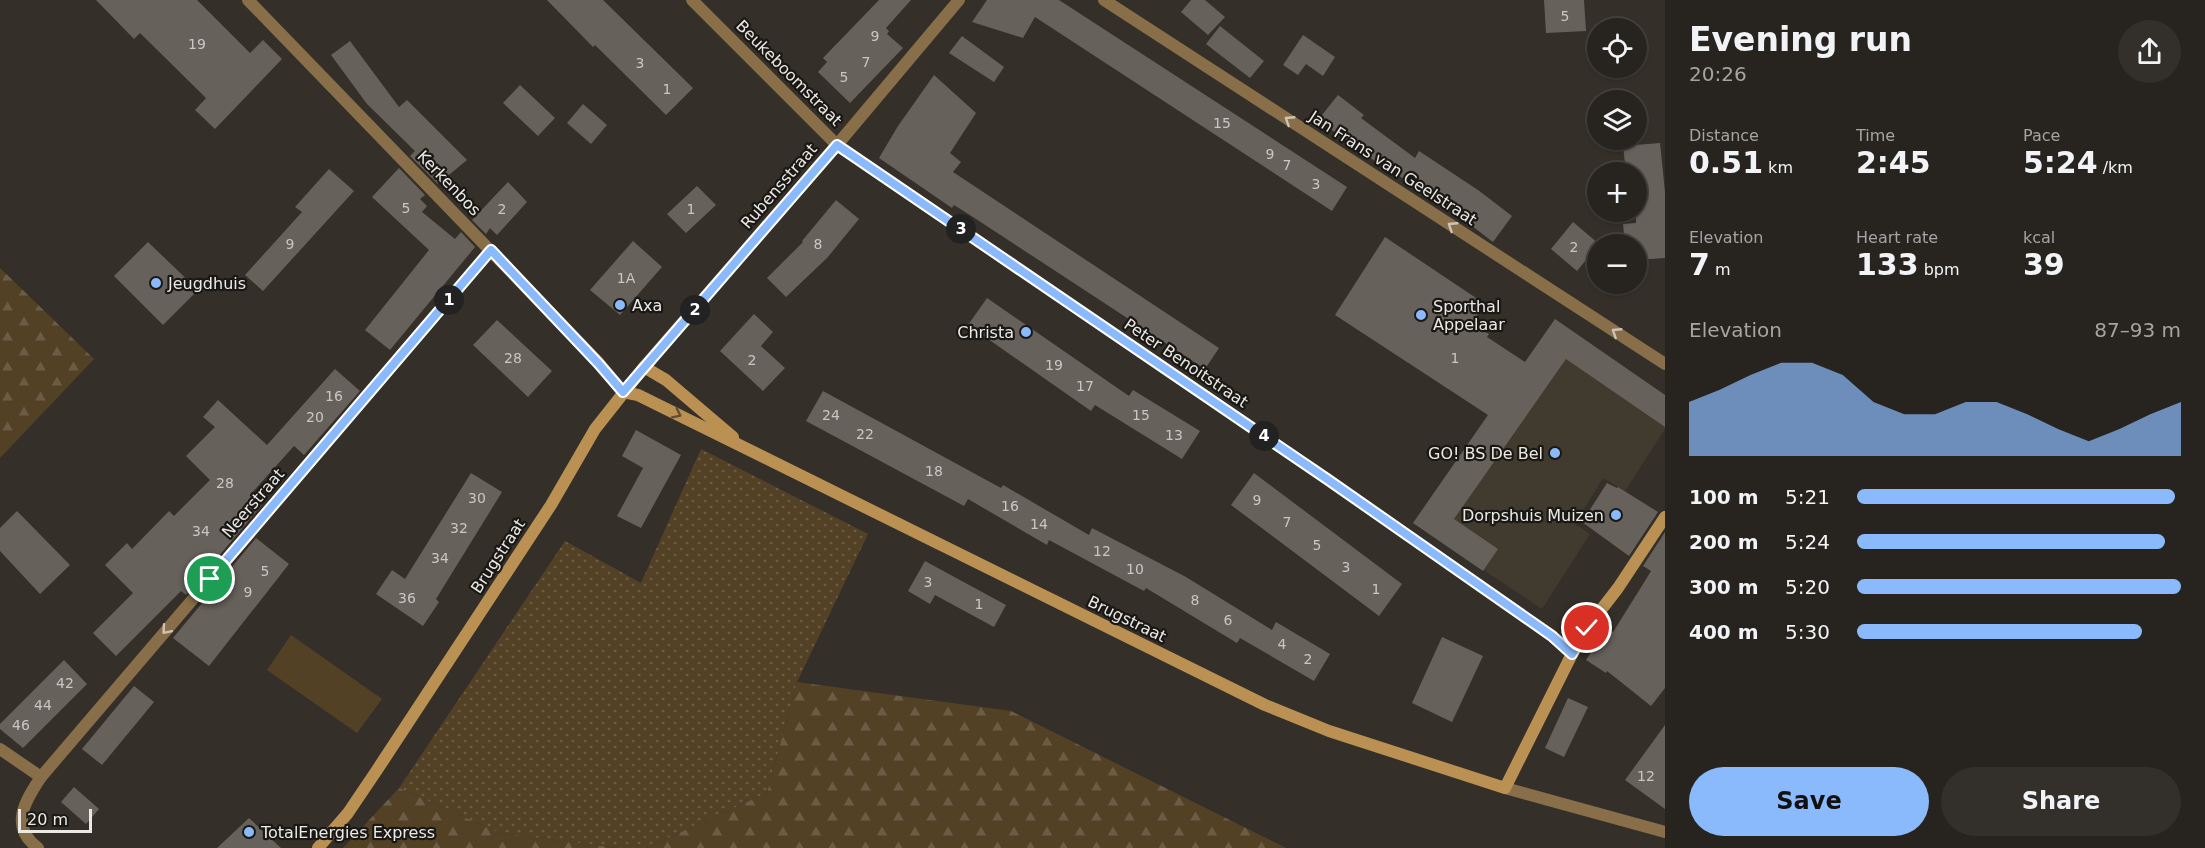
<!DOCTYPE html>
<html lang="en">
<head>
<meta charset="utf-8">
<style>
	body { margin:0; font-family:"DejaVu Sans",sans-serif; background:#33302c; color:#f1f3f6; height:100vh; display:flex; flex-direction:column; font-size:22px; white-space:nowrap }
	* { box-sizing:border-box; margin:0 }
	p { font-size:20px; color:#a4a4a4 }
	.icon { flex:none; width:33px; height:33px; fill:none; stroke:currentColor; stroke-width:2; stroke-linecap:round; stroke-linejoin:round }
	.map { position:relative; flex:1; overflow:hidden }
	.panel { display:flex; flex-direction:column; background:#27241f; width:540px }
	.panel>* { flex:none }
	.controls { position:absolute; left:1587px; top:18px; display:grid; gap:12px }
	.controls a { display:grid; place-items:center; width:60px; height:60px; border-radius:50%; background:#27241f; box-shadow:0 2px 4px #0004,0 0 0 2px #43413d; font-size:30px }
	.scale { position:absolute; left:18px; bottom:15px; width:74px; box-sizing:border-box; padding-left:6px; border:3px solid #ece9e5; border-top:0; font-size:16px; line-height:21px; white-space:nowrap; color:#ece9e5; -webkit-text-stroke:4px #1a1815; paint-order:stroke }
	.pin { position:absolute; display:grid; place-items:center; width:51px; height:51px; color:#fff; margin:-26px; border:3px solid #fff; border-radius:50%; box-shadow:0 2px 6px #0007 }
	.km { position:absolute; width:30px; height:30px; margin:-15px; border-radius:50%; background:#222; color:#fff; font-size:16px; line-height:30px; text-align:center }
	.round { display:grid; place-items:center; flex:none; width:63px; height:63px; border-radius:32px; background:#33302c }
	.headline { display:flex; align-items:center; justify-content:space-between; height:102px; padding:0 24px }
	h1 { font-size:33px; font-weight:600; line-height:45px }
	.figures { display:grid; grid-template-columns:repeat(3,1fr); gap:9px; height:102px; padding:6px 24px }
	.figures div { display:grid; align-content:center }
	.figures b { font-size:30px; font-weight:600 }
	.figures small { font-size:16px; font-weight:400 }
	.figures p { font-size:16px }
	.chart { height:168px; padding:12px 24px }
	.chart p { display:flex; justify-content:space-between }
	.chart svg { width:100%; height:108px; margin-top:6px; fill:#8bbafc; opacity:.7 }
	.cta { display:flex; gap:12px; margin-top:auto; padding:12px 24px }
	.cta a { flex:1; height:69px; border-radius:36px; background:#8bbafc; color:#111; font-size:24px; font-weight:600; line-height:69px; text-align:center }
	.cta a+a { background:#33302c; color:#f1f3f6 }
	ul { padding:0 24px; list-style:none; font-size:20px }
	li { display:grid; grid-template-columns:96px 72px 1fr; align-items:center; height:45px }
	li i { height:15px; border-radius:8px; background:#8bbafc }
	main { display:flex; flex:1; min-height:0 }
	.map>svg:first-child { display:block }
	.built { fill:#413a2e }
	.grass { fill:url(#grass-dots) }
	.forest { fill:url(#forest-firs) }
	.park { fill:#534126 }
	.building { fill:#66615a }
	.lines { fill:none; stroke-linecap:round; stroke-linejoin:round }
	.street { stroke:#886f49; stroke-width:12 }
	.secondary { stroke:#ba9153; stroke-width:12 }
	.oneway { stroke:#cec4b6 }
	.oneway2 { stroke:#624e31 }
	.route-casing { stroke:#fff; stroke-width:12 }
	.route { stroke:#8bbafc; stroke-width:8 }
	.poi-dot { fill:#8bbafc; stroke:#1a1815; stroke-width:2 }
	.labels { text-anchor:middle; dominant-baseline:central; stroke-width:4.5; stroke-linejoin:round; paint-order:stroke }
	.number-label { font-size:14px; fill:#cac7c2 }
	.street-label { font-size:16px; fill:#ece9e5; stroke:#1a1815 }
	.poi-label { font-size:16px; fill:#ece9e5; stroke:#1a1815; text-anchor:start }
</style>
</head>
<body>
<main>
<div class="map">
<svg width="1665" height="848" viewBox="0 0 1665 848">
	<defs>
		<pattern id="grass-dots" width="8" height="8" patternUnits="userSpaceOnUse" patternTransform="scale(1.5)"><rect width="8" height="8" fill="#534126"/><path d="M2 2h.1M6 6h.1" fill="none" stroke="#6c5c45" stroke-width="1.8" stroke-linecap="round"/></pattern>
		<pattern id="forest-firs" width="22" height="20" patternUnits="userSpaceOnUse" patternTransform="scale(1.5)"><rect width="22" height="20" fill="#534126"/><path d="M5 1l3.5 6h-7zM16 11l3.5 6h-7z" fill="#6c5c45"/></pattern>
	</defs>
	<rect width="100%" height="100%" fill="#343029"/>
	<!-- built -->
	<path class="built" d="M1555 319 1665 395V429L1625 491 1603 478 1575 524 1590 534 1542 609 1413 523Z"/>
	<!-- grass -->
	<path class="grass" d="M701 449 868 534 797 682 767 793 646 848H617L500 833 399 788 565 541 641 583Z"/>
	<!-- forest -->
	<g class="forest">
		<path d="M0 268 94 359 0 458Z"/>
		<path d="M797 682 1011 711 1286 848H646L767 793Z"/>
		<path d="M399 788 500 833 617 848H343Z"/>
	</g>
	<!-- park -->
	<path class="park" d="M291 635 382 699 357 733 267 670Z"/>
	<!-- building -->
	<g class="building">
		<path d="M96 0H197L250 53 263 40 282 59 215 129 195 110 206 98 140 33 134 39Z"/>
		<path d="M547 0H603L693 88 666 115 595 45 593 47Z"/>
		<path d="M879 0H911L886 28 889 31 887 34 903 48 850 103 818 72 827 62 823 58Z"/>
		<path d="M987 0H1059L1347 187 1332 211 1035 17 1023 38 972 22Z"/>
		<path d="M1191 0H1205L1225 17 1208 35 1181 12Z"/>
		<path d="M1544 0H1584L1586 31 1546 33Z"/>
		<path d="M1220 26 1264 61 1250 78 1206 44Z"/>
		<path d="M1303 35 1335 57 1323 76 1306 64 1298 75 1283 65Z"/>
		<path d="M962 36 1004 67 994 82 949 53Z"/>
		<path d="M350 41 399 107 407 100 467 160 438 184 410 156 415 151 367 104 331 55Z"/>
		<path d="M934 75 976 113 950 153 961 162 953 172 1219 348 1205 369 973 217 954 205 952 208 879 158 898 126Z"/>
		<path d="M520 85 555 118 538 136 503 103Z"/>
		<path d="M1338 95 1364 115 1361 118 1415 158 1419 151 1478 190 1512 216 1493 242 1451 210 1384 166 1383 167 1318 120Z"/>
		<path d="M583 104 607 125 591 144 567 123Z"/>
		<path d="M1660 143 1665 192V258L1636 260V244H1625L1623 224 1636 223V171L1626 172 1623 146Z"/>
		<path d="M399 168 425 195 420 199 427 206 422 212 455 239 461 232 475 247 390 350 365 330 429 250 372 197Z"/>
		<path d="M329 169 354 191 263 291 245 275 302 212 295 207Z"/>
		<path d="M508 182 527 202 497 235 490 228 486 234 472 220Z"/>
		<path d="M697 186 716 205 686 233 667 214Z"/>
		<path d="M836 200 859 219 827 258 786 297 767 278 803 242 802 241Z"/>
		<path d="M1573 222 1599 244 1577 271 1551 249Z"/>
		<path d="M1385 237 1485 304 1472 323 1489 334 1487 337 1525 362 1555 319 1665 395V427L1566 359 1454 519 1498 549 1483 571 1413 523 1488 415 1335 315Z"/>
		<path d="M633 241 662 267 620 315 590 290Z"/>
		<path d="M148 242 198 290 163 325 114 276Z"/>
		<path d="M987 298 1129 396 1133 390 1200 431 1182 459 1095 405 1091 411 968 325Z"/>
		<path d="M754 314 773 332 761 346 785 368 763 391 720 351Z"/>
		<path d="M497 320 552 371 528 397 473 345Z"/>
		<path d="M335 369 360 391 304 455 294 446 250 495 261 506 186 595 181 591 116 656 93 633 133 593 105 565 127 543 132 549 169 511 174 516 210 480 186 456 215 427 203 417 218 400 267 445Z"/>
		<path d="M823 391 1001 488 1003 485 1089 535 1092 528 1186 577 1272 630 1276 622 1330 654 1314 681 1240 638 1237 643 1146 588 1144 591 1049 540 1047 545 968 499 964 506 806 421Z"/>
		<path d="M636 430 681 455 641 528 617 516 643 468 622 456Z"/>
		<path d="M471 473 502 492 436 599 439 602 423 626 376 594 392 570 405 579Z"/>
		<path d="M1254 473 1402 584 1379 616 1231 505Z"/>
		<path d="M1607 483 1617 488 1618 487 1658 512 1629 556 1582 522Z"/>
		<path d="M17 511 70 565 40 594 0 551V528Z"/>
		<path d="M1665 532V688L1651 706 1607 671 1606 673 1586 660 1606 628 1613 632 1640 589 1651 571 1643 566Z"/>
		<path d="M256 538 289 564 209 666 173 638Z"/>
		<path d="M925 561 1006 605 994 627 935 595 930 604 908 591Z"/>
		<path d="M1442 637 1483 656 1452 722 1412 703Z"/>
		<path d="M64 660 87 684 23 748 0 729V724Z"/>
		<path d="M134 686 154 702 102 765 82 749Z"/>
		<path d="M1568 698 1588 707 1564 757 1545 748Z"/>
		<path d="M1665 725V809L1625 780Z"/>
		<path d="M74 787 99 809 86 824 61 802Z"/>
		<path d="M249 818 281 848H217Z"/>
	</g>
	<g class="lines">
		<!-- street -->
		<g class="street">
			<path d="M248 0 599 363 623 392"/>
			<path d="M692 0 837 145 1327 479 1552 636 1572 654"/>
			<path d="M1104 0 1665 364"/>
			<path d="M644 367 837 145 959 0"/>
			<path d="M0 749 41 777"/>
			<path d="M1505 788 1665 832"/>
			<path d="M38 848C8 826 26 800 41 777L491 250"/>
		</g>
		<!-- secondary -->
		<g class="secondary">
			<path d="M623 392 638 395 1265 705 1329 731 1505 788 1572 654 1587 628 1618 588 1665 517"/>
			<path d="M318 848 348 813 377 770 551 505 595 429 644 367 666 380 733 437"/>
		</g>
	</g>
	<!-- one-way arrows -->
	<defs><path id="oneway-chevron" d="M-2-3.5L2.5 0L-2 3.5" fill="none" stroke-width="1.6" stroke-linecap="round" stroke-linejoin="round" transform="scale(1.5)"/></defs>
	<g class="oneway">
		<use href="#oneway-chevron" transform="translate(1289 120) rotate(-147)"/>
		<use href="#oneway-chevron" transform="translate(1452 226) rotate(-147)"/>
		<use href="#oneway-chevron" transform="translate(1616 332) rotate(-147)"/>
		<use href="#oneway-chevron" transform="translate(166 630) rotate(131)"/>
	</g>
	<use class="oneway2" href="#oneway-chevron" transform="translate(677 414) rotate(26)"/>
	<g class="lines">
		<defs>
			<path id="route" d="M210 579 491 250 598 363 623 392 837 145 1327 479 1552 636 1572 654 1587 628"/>
		</defs>
		<!-- route casing -->
		<use href="#route" class="route-casing"/>
		<!-- route -->
		<use href="#route" class="route"/>
	</g>
	<!-- markers -->
	<g class="poi-dot">
		<circle cx="156" cy="283" r="6"/>
		<circle cx="620" cy="305" r="6"/>
		<circle cx="1421" cy="315" r="6"/>
		<circle cx="1026" cy="332" r="6"/>
		<circle cx="1555" cy="453" r="6"/>
		<circle cx="1616" cy="515" r="6"/>
		<circle cx="249" cy="832" r="6"/>
	</g>
	<g class="labels">
		<!-- number labels -->
		<g class="number-label">
			<text x="1565" y="16">5</text>
			<text x="875" y="36">9</text>
			<text x="197" y="44">19</text>
			<text x="866" y="62">7</text>
			<text x="640" y="63">3</text>
			<text x="844" y="77">5</text>
			<text x="667" y="89">1</text>
			<text x="1222" y="123">15</text>
			<text x="1270" y="154">9</text>
			<text x="1287" y="165">7</text>
			<text x="1316" y="184">3</text>
			<text x="406" y="208">5</text>
			<text x="502" y="209">2</text>
			<text x="691" y="209">1</text>
			<text x="290" y="244">9</text>
			<text x="818" y="244">8</text>
			<text x="1574" y="247">2</text>
			<text x="626" y="278">1A</text>
			<text x="513" y="358">28</text>
			<text x="1455" y="358">1</text>
			<text x="752" y="360">2</text>
			<text x="1054" y="365">19</text>
			<text x="1085" y="386">17</text>
			<text x="334" y="396">16</text>
			<text x="831" y="415">24</text>
			<text x="1141" y="415">15</text>
			<text x="315" y="417">20</text>
			<text x="865" y="434">22</text>
			<text x="1174" y="435">13</text>
			<text x="934" y="471">18</text>
			<text x="225" y="483">28</text>
			<text x="477" y="498">30</text>
			<text x="1257" y="500">9</text>
			<text x="1010" y="506">16</text>
			<text x="1287" y="522">7</text>
			<text x="1039" y="524">14</text>
			<text x="459" y="528">32</text>
			<text x="201" y="531">34</text>
			<text x="1317" y="545">5</text>
			<text x="1102" y="551">12</text>
			<text x="440" y="558">34</text>
			<text x="1346" y="567">3</text>
			<text x="1135" y="569">10</text>
			<text x="265" y="571">5</text>
			<text x="928" y="582">3</text>
			<text x="1376" y="589">1</text>
			<text x="248" y="592">9</text>
			<text x="407" y="598">36</text>
			<text x="1195" y="600">8</text>
			<text x="979" y="604">1</text>
			<text x="1228" y="620">6</text>
			<text x="1282" y="644">4</text>
			<text x="1308" y="659">2</text>
			<text x="65" y="683">42</text>
			<text x="43" y="705">44</text>
			<text x="21" y="725">46</text>
			<text x="1646" y="776">12</text>
		</g>
		<!-- street labels -->
		<g class="street-label">
			<text transform="translate(789 73) rotate(45)">Beukeboomstraat</text>
			<text transform="translate(1393 168) rotate(33)">Jan Frans van Geelstraat</text>
			<text transform="translate(449 183) rotate(46)">Kerkenbos</text>
			<text transform="translate(779 186) rotate(-49)">Rubensstraat</text>
			<text transform="translate(1186 363) rotate(34)">Peter Benoitstraat</text>
			<text transform="translate(253 503) rotate(-49)">Neerstraat</text>
			<text transform="translate(498 556) rotate(-57)">Brugstraat</text>
			<text transform="translate(1127 619) rotate(26)">Brugstraat</text>
		</g>
		<!-- poi labels -->
		<g class="poi-label">
			<text x="168" y="283">Jeugdhuis</text>
			<text x="632" y="305">Axa</text>
			<text x="1433" y="306">Sporthal<tspan x="1433" dy="18">Appelaar</tspan></text>
			<text x="1014" y="332" text-anchor="end">Christa</text>
			<text x="1543" y="453" text-anchor="end">GO! BS De Bel</text>
			<text x="1604" y="515" text-anchor="end">Dorpshuis Muizen</text>
			<text x="261" y="832">TotalEnergies Express</text>
		</g>
	</g>
</svg>
<div class="controls">
<a><svg class="icon" aria-label="locate" viewBox="0 0 24 24"><circle cx="12" cy="12" r="6"/><path d="M12 2v4M12 18v4M2 12h4M18 12h4"/></svg></a>
<a><svg class="icon" aria-label="layers" viewBox="0 0 24 24"><path d="M12 4l9 5-9 5-9-5zM3 14l9 5 9-5"/></svg></a>
<a>+</a>
<a>−</a>
</div>
<div class="scale">20 m</div>
<div class="pin" style="left:210px;top:579px;background:#1e9e55"><svg class="icon" aria-label="arrive" viewBox="0 0 24 24"><path d="M6 21V4h12l-3 4 3 4H6"/></svg></div>
<div class="pin" style="left:1587px;top:628px;background:#d93025"><svg class="icon" aria-label="check" viewBox="0 0 24 24"><path d="M5 12l5 5 9-10"/></svg></div>
<b class="km" style="left:449px;top:300px">1</b>
<b class="km" style="left:695px;top:310px">2</b>
<b class="km" style="left:961px;top:229px">3</b>
<b class="km" style="left:1264px;top:436px">4</b>
</div>
<section class="panel">
<div class="headline"><div><h1>Evening run</h1><p>20:26</p></div><a class="round"><svg class="icon" aria-label="share" viewBox="0 0 24 24"><path d="M12 15V3M7 8l5-5 5 5M5 13v7h14v-7"/></svg></a></div>
<div class="figures">
<div><p>Distance</p><b>0.51<small> km</small></b></div>
<div><p>Time</p><b>2:45</b></div>
<div><p>Pace</p><b>5:24<small> /km</small></b></div>
</div>
<div class="figures">
<div><p>Elevation</p><b>7<small> m</small></b></div>
<div><p>Heart rate</p><b>133<small> bpm</small></b></div>
<div><p>kcal</p><b>39</b></div>
</div>
<div class="chart"><p><span>Elevation</span>87–93 m</p>
<svg viewBox="0 0 160 44" preserveAspectRatio="none"><path d="M0 44V22L10 17L20 11L30 6L40 6L50 11L60 22L70 27L80 27L90 22L100 22L110 27L120 33L130 38L140 33L150 27L160 22V44z"/></svg>
</div>
<ul>
<li><b>100 m</b>5:21<i style="width:98%"></i></li>
<li><b>200 m</b>5:24<i style="width:95%"></i></li>
<li><b>300 m</b>5:20<i style="width:100%"></i></li>
<li><b>400 m</b>5:30<i style="width:88%"></i></li>
</ul>
<div class="cta"><a>Save</a><a>Share</a></div>
</section>
</main>
</body>
</html>
